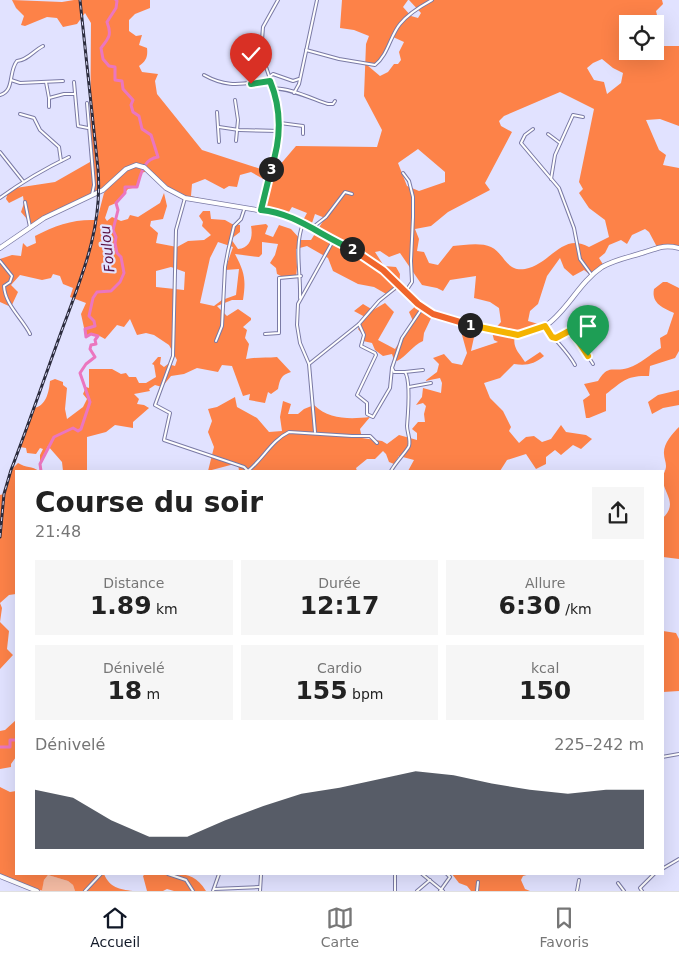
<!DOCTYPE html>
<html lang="fr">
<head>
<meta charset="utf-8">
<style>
	body { margin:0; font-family:"DejaVu Sans",sans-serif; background:#f6f6f6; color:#222; height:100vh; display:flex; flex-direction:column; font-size:19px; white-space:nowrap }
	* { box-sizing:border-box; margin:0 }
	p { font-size:16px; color:#767676 }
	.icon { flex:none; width:28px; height:28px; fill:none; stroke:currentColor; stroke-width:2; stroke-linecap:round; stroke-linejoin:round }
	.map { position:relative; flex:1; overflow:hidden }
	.panel { position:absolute; left:15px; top:470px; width:649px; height:405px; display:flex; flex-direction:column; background:#fff; border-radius:0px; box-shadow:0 5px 20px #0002 }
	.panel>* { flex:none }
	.fabs { position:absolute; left:619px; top:15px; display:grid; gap:10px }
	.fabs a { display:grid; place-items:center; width:45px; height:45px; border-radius:0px; background:#fff; box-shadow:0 5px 20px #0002; font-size:25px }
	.pin { position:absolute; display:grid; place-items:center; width:42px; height:42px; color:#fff; margin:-51px -21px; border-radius:50% 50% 50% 0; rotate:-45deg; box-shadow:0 0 5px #0007 }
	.pin .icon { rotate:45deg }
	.km { position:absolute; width:25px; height:25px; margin:-12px; border-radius:50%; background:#222; color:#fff; font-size:14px; line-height:25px; text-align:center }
	.round { display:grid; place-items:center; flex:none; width:52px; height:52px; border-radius:0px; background:#f6f6f6 }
	.overview { display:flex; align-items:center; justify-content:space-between; height:85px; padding:0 20px }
	h1 { font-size:28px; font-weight:700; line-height:38px }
	.stats { display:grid; grid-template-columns:repeat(3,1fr); gap:8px; height:85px; padding:5px 20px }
	.stats div { display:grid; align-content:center; border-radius:0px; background:#f6f6f6; text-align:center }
	.stats b { font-size:25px; font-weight:700 }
	.stats small { font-size:14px; font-weight:400 }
	.stats p { font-size:14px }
	.chart { height:140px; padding:10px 20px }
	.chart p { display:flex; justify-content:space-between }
	.chart svg { width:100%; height:90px; margin-top:5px; fill:#111827; opacity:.7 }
	.menu { display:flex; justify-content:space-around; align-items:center; height:70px; border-top:1px solid #e0e0e0; background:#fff; font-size:14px; color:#767676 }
	.menu a { display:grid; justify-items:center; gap:2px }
	.menu .active { color:#111827 }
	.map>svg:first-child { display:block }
	.green { fill:#f6bda5 }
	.forest { fill:#fd8248; fill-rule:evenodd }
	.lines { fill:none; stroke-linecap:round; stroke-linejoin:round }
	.river { stroke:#eb76bf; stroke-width:3 }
	.street-casing { stroke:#7a7aa5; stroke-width:4 }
	.secondary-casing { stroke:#7a7aa5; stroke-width:5.5 }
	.street { stroke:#fff; stroke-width:2 }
	.secondary { stroke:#fff; stroke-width:4 }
	.rail-casing { stroke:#2c2c3e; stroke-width:3 }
	.rail { stroke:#e1e2ff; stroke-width:1; stroke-dasharray:4; stroke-linecap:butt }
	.split-1-casing { stroke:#fff; stroke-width:10 }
	.split-2-casing { stroke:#fff; stroke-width:10 }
	.split-3-casing { stroke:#fff; stroke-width:10 }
	.split-4-casing { stroke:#fff; stroke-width:10 }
	.split-1 { stroke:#f5b400; stroke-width:6 }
	.split-2 { stroke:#f0652b; stroke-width:6 }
	.split-3 { stroke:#22a559; stroke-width:6 }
	.split-4 { stroke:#22a559; stroke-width:6 }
	.labels { text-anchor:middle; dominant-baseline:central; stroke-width:4.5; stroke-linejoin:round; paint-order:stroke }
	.water-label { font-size:14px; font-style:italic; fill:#5c1445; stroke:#e1e2ff }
</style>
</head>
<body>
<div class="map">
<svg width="679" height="891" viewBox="0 0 679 891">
	<rect width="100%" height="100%" fill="#e1e2ff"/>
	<!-- green -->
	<path class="green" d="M48 875 68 881 73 885 75 891H41L44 880Z"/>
	<!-- forest -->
	<g class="forest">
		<path d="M12 0 62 2 74 0H150V8L135 14 129 20V31L136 36 142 35 139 45 147 48C148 57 146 61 139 66L142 72 158 74 155 81 157 94 202 150 273 173 296 146 377 147 382 130 364 96 366 44 369 36 354 30 340 28 342 0H408L403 7 411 16 418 18 421 13 409 0H662L663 4 656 11 658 19 655 25 628 24V51H655V46H679V126L660 119 646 120 659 150 666 155 663 165 679 168V248L657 247 649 232 645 229 632 235 627 244 621 240 609 245 605 253 599 258 604 266 592 276 584 270 573 276 564 268 560 258 547 276 538 304 530 311 528 321 545 326 512 335 515 336C512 347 519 353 525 362L540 352 544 356C534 364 527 366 514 364L500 378 484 383 490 398 503 411 511 427 509 431 519 443 526 437 534 436 542 442 551 439 561 425 566 432 586 435 592 439 581 449 573 445 561 455 555 450 546 457V464L536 469 526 454 507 460 500 471H408L414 460 399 456 394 464 389 462 386 454 383 451 375 459H367L356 468 357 471H239L238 463 208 471 214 447 208 432 212 421 208 409 217 407 235 397 237 407 257 418 269 432 282 431 280 417 283 401 291 404 288 414H298L304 409 314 405C329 420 351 419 370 417L360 429 362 438 382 441 387 444 399 435 417 440V433L412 429 418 422H425L424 414 426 406 423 403 416 405 422 397 423 388 441 393 442 383 440 378 425 381 437 372 439 364 433 358 444 354 452 363 462 365 467 353 462 335 463 325 476 328 471 351 498 342 494 340 492 332 501 322 499 308 490 302 474 298 476 276 450 280 443 291 437 288 422 285 400 253 389 257 380 251 375 252 384 266 396 267 400 274 399 288 388 295 374 287 358 284 333 271 328 258 307 246 296 249 297 267 296 278H285L277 274 276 268 270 263 275 255 278 244 262 242V254L259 257 235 254C245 273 246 280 243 300H232L217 306 227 316 238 309 251 318V320L243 327 247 330 245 338 249 344 246 359C257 357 266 358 277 357L291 372C281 375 280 379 278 389L271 394 268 392 265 403 249 400 250 394 243 396 232 366 222 365 218 372 197 368 184 374 171 376 162 387 155 385 149 389 150 391 134 394 139 399 137 404 144 405 149 408 133 422V428L115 425 106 432 87 437V471H63L62 462 48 446 40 464V455L43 449 40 448 36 454 27 453 26 448 20 447 34 408C46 406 49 392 50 381L55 379 63 382V385L67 388 65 409 67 419 83 407 87 399 83 394 86 387 89 388V369H112L121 374 126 373 129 377H136L139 383H146L156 377 154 365 152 364 158 357H161L160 364 164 367 168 364 175 366 177 360 169 345 154 335 146 333 137 335 130 319 124 327 117 325 105 339C98 335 94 332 86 337L81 314 86 303 70 297 73 288 63 284 60 276 53 274 51 278 42 280 20 275 11 285 18 292 11 307 0 302V259L12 255 21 256 23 243 27 247 36 243 35 236C56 225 73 219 97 220L104 193 109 185 32 225 21 212 24 203 23 196 9 203 6 199 9 189 55 182 90 162 91 23 85 13 77 24 63 27 57 18 47 17 25 26 21 25 24 16 16 8ZM393 37 404 42 399 52 401 60 398 64H394L388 72 380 76 367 65H375L385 53ZM602 59 613 68 623 73 621 83 607 94 604 82 594 80 587 68 593 63ZM560 92 594 109 579 182 583 189 579 193 589 208 605 220 609 237 589 247C562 232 551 264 525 269 506 272 505 254 491 247 481 242 464 245 453 246L438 265 429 263 424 252 417 251 419 239 415 229 431 226 448 212 490 190 485 183 512 132 501 126 499 121 504 116ZM418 149 445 172V182L419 191 407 186 398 163ZM148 171C173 192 179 198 212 201L191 196 192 184 205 179 224 189 229 186 237 187 240 175 251 172 265 180 261 200 258 208 259 210 287 215 292 207 307 213 301 224 310 229 315 214 325 218 311 240H301L291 229 279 225 273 237 265 234 268 226 266 224 251 226C253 236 251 248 238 249L231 239 240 232V225L232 224 225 220 211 219 210 211H203L199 216 203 222 202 226 211 235 204 240 188 241 177 247 156 243 158 233 150 226 151 221 163 219 167 206 164 193 160 203 138 217 130 215 128 219 121 221 112 217 107 221 105 218 109 206 116 203 128 189 137 187 141 173ZM218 242 233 247 225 270 239 269 236 295 222 300 214 306 200 303 210 258ZM171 267 185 272 184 290 156 287V271Z"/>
		<path d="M663 282H667L679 288V351L675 358 650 366 649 376C627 375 623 381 606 394V411L589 418H586L583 400 590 395 584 384 598 381C609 363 613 373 628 368 641 364 650 354 661 348L660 338 667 334 674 313C664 308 651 304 654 289Z"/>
		<path d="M385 303 394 312 378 340 395 349 413 321 409 312 418 304 433 314 424 333 423 341C412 346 407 356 397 361L394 360 392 354 383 356 375 350 372 343 363 341V335L358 329 365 317 354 311 363 304 373 310Z"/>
		<path d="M679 390V405L663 408 652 414 648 402 658 395Z"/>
		<path d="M679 427V559L663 557V518C677 504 666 496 663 482 661 476 666 472 666 466 666 462 664 458 664 454 663 444 672 434 679 427Z"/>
		<path d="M18 463C26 468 32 466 39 471H16V594L9 595 0 603 2 608 0 622 9 631 7 649 13 655 0 669V495L4 494 11 470Z"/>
		<path d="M663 631 676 633 679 639V691L663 692Z"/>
		<path d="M16 720V757L11 764V767L0 769V731L5 730Z"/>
		<path d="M0 787 10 792 16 791V874H104C110 888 119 889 133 891H75L73 885 68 881 48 875 44 880 42 890 37 891 0 876Z"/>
		<path d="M145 874C149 874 153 875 157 875 177 875 193 869 206 891H174L167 889 163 891H147L143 876Z"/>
		<path d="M452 874H530L523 876 521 880 525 889 530 891H471L467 886 459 883Z"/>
	</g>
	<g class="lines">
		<!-- river -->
		<g class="river">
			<path d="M41 471 40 464 54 437 73 428 78 431 81 429 90 402 80 373 86 364 95 357 90 349 91 345 96 344 95 340 98 336 91 334 86 337 85 329 95 326 94 321 89 316 93 298 97 292 111 291 120 282 124 273 121 257 117 253 115 243 116 237 113 230 118 210 116 203 125 193V187H137C141 174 143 159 158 157L151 135 142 129 139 116 133 112 131 105 133 100 123 89 122 81 115 80V67L109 66 103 59 101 48C109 38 112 35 107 22L116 8 117 1 116 0"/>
			<path d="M0 747H10V740H16"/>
		</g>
		<defs>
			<g id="street">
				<path d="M306 50 339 59 375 65C388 55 390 36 400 24 408 14 421 6 432 0"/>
				<path d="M204 75C229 89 243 83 270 81"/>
				<path d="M269 77 273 74 293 81 299 79"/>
				<path d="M11 80 20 83 63 81"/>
				<path d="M46 82 49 98V107"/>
				<path d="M74 82 78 126 88 128"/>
				<path d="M273 89C285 86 315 100 328 104H333L335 101"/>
				<path d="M294 93 299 84 317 0"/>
				<path d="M0 95C15 91 8 72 17 61 28 60 33 51 43 46"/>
				<path d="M49 98 64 94H74"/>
				<path d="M235 100 238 120 236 141"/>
				<path d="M87 103 94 185 92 195"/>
				<path d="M217 112 219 142"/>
				<path d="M20 114 34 118 40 130 59 147 61 161"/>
				<path d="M280 123 303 126V134"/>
				<path d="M219 127 239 130 279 131"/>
				<path d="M533 129 525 135 521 143 559 188 574 228 580 259 591 274"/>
				<path d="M548 134 560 143"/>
				<path d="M0 152 23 181"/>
				<path d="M551 179 555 155 573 115 583 117"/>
				<path d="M0 198C22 182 44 169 69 157"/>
				<path d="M185 198 176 230 173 356 155 405 170 413 164 440 244 467 248 471C263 459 272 440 289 432L352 436H370L377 443"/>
				<path d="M25 202 30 227"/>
				<path d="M261 210 275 158 280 123 277 99 266 67 262 40 263 27 278 0"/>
				<path d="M312 228 326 217 345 192 352 194"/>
				<path d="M0 261 12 276 10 282 4 286C5 305 22 318 30 334"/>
				<path d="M403 290 408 288 412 282 411 261 413 217V197L409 181 403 173"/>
				<path d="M300 298C301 273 294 246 303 224"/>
				<path d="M359 324 364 335 361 346 375 353 376 355 357 395 367 403V414L373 417 390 388 392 368"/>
				<path d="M545 326C554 340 567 350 575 365"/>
				<path d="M265 334 279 333V278L301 276"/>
				<path d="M552 337 556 338 571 330 593 364"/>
				<path d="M216 341 222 326 225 267 228 251 234 226 241 219 244 210"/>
				<path d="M309 364 359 324 379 301 399 285"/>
				<path d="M405 372 423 370"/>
				<path d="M409 387 431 383"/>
				<path d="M315 432 309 364 300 343 297 325 298 304 333 241"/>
				<path d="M391 471C395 463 407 451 409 446 411 440 407 432 407 426 408 414 411 381 405 372H394L392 368 402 338 423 307"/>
				<path d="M662 757 679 754"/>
				<path d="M662 869 679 859"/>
				<path d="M168 874 186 880 193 891"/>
				<path d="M395 874V891"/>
				<path d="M422 874 443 891"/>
				<path d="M618 883 624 891"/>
				<path d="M214 889 259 887"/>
				<path d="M85 891 101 874"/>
				<path d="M213 891 219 874"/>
				<path d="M260 891 261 875"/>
				<path d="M417 891 430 880"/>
				<path d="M440 891 450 877 447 874"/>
				<path d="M477 891 478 882"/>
				<path d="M577 891 579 880"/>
				<path d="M642 891 640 888 654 874"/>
			</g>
			<g id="secondary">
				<path d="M144 167 166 188 185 198 287 215 333 241 355 250 368 258 383 270 418 304 433 314 510 334C559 339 569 289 602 267 614 260 629 257 642 253 657 249 662 244 679 248"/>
				<path d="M0 248 44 218 103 190 126 169 136 165 143 167"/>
				<path d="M0 876 37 891"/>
			</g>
		</defs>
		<!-- street casing -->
		<use href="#street" class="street-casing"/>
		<!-- secondary casing -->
		<use href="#secondary" class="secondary-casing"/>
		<!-- street -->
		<use href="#street" class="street"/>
		<!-- secondary -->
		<use href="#secondary" class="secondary"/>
		<defs>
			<path id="rail" d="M0 537 4 494 11 470C28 426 43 382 59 338 80 280 103 231 98 169L80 0"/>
		</defs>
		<!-- rail casing -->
		<use href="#rail" class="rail-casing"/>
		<!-- rail -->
		<use href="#rail" class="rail"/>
	</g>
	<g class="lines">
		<defs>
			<path id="split-1" d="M470 325 518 335 545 326 552 337 556 338 571 330 588 356"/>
			<path id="split-2" d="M352 249 383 270 418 304 433 314 470 325"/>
			<path id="split-3" d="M271 169 261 210C295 213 321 236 352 249"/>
			<path id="split-4" d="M251 84 270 81C282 110 281 140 271 169"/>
		</defs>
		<!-- split-1 casing -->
		<use href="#split-1" class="split-1-casing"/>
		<!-- split-2 casing -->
		<use href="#split-2" class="split-2-casing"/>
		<!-- split-3 casing -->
		<use href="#split-3" class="split-3-casing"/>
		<!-- split-4 casing -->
		<use href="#split-4" class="split-4-casing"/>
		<!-- split-1 -->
		<use href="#split-1" class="split-1"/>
		<!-- split-2 -->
		<use href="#split-2" class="split-2"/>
		<!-- split-3 -->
		<use href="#split-3" class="split-3"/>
		<!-- split-4 -->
		<use href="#split-4" class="split-4"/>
	</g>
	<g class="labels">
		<!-- water labels -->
		<g class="water-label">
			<text transform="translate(107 249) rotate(-96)">Foulou</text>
		</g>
	</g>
</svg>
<div class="fabs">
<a><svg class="icon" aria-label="locate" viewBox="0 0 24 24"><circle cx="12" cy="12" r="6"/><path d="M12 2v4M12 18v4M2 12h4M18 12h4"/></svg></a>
</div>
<div class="pin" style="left:588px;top:356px;background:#1e9e55"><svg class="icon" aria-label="arrive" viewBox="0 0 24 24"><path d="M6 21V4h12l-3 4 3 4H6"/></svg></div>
<div class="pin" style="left:251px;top:84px;background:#d93025"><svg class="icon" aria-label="check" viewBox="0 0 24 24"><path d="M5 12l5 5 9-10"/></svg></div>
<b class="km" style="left:470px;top:325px">1</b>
<b class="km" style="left:352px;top:249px">2</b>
<b class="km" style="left:271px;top:169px">3</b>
<section class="panel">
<div class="overview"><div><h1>Course du soir</h1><p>21:48</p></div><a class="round"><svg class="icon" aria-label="share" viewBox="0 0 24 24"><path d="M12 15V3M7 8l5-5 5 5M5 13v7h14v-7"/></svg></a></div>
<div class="stats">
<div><p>Distance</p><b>1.89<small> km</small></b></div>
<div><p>Durée</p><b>12:17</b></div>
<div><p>Allure</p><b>6:30<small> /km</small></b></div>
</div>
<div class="stats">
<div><p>Dénivelé</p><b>18<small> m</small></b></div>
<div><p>Cardio</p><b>155<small> bpm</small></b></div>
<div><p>kcal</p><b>150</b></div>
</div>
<div class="chart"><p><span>Dénivelé</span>225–242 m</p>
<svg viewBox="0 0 160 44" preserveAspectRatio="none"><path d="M0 44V15L10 19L20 30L30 38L40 38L50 30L60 23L70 17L80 14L90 10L100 6L110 8L120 12L130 15L140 17L150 15L160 15V44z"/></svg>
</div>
</section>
</div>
<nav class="menu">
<a class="active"><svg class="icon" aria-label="home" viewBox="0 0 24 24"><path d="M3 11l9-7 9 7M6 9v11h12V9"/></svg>Accueil</a>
<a><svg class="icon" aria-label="map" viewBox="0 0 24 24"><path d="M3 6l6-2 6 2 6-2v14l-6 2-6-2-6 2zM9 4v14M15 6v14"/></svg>Carte</a>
<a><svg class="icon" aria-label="saved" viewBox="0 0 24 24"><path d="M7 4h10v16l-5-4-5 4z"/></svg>Favoris</a>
</nav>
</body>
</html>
